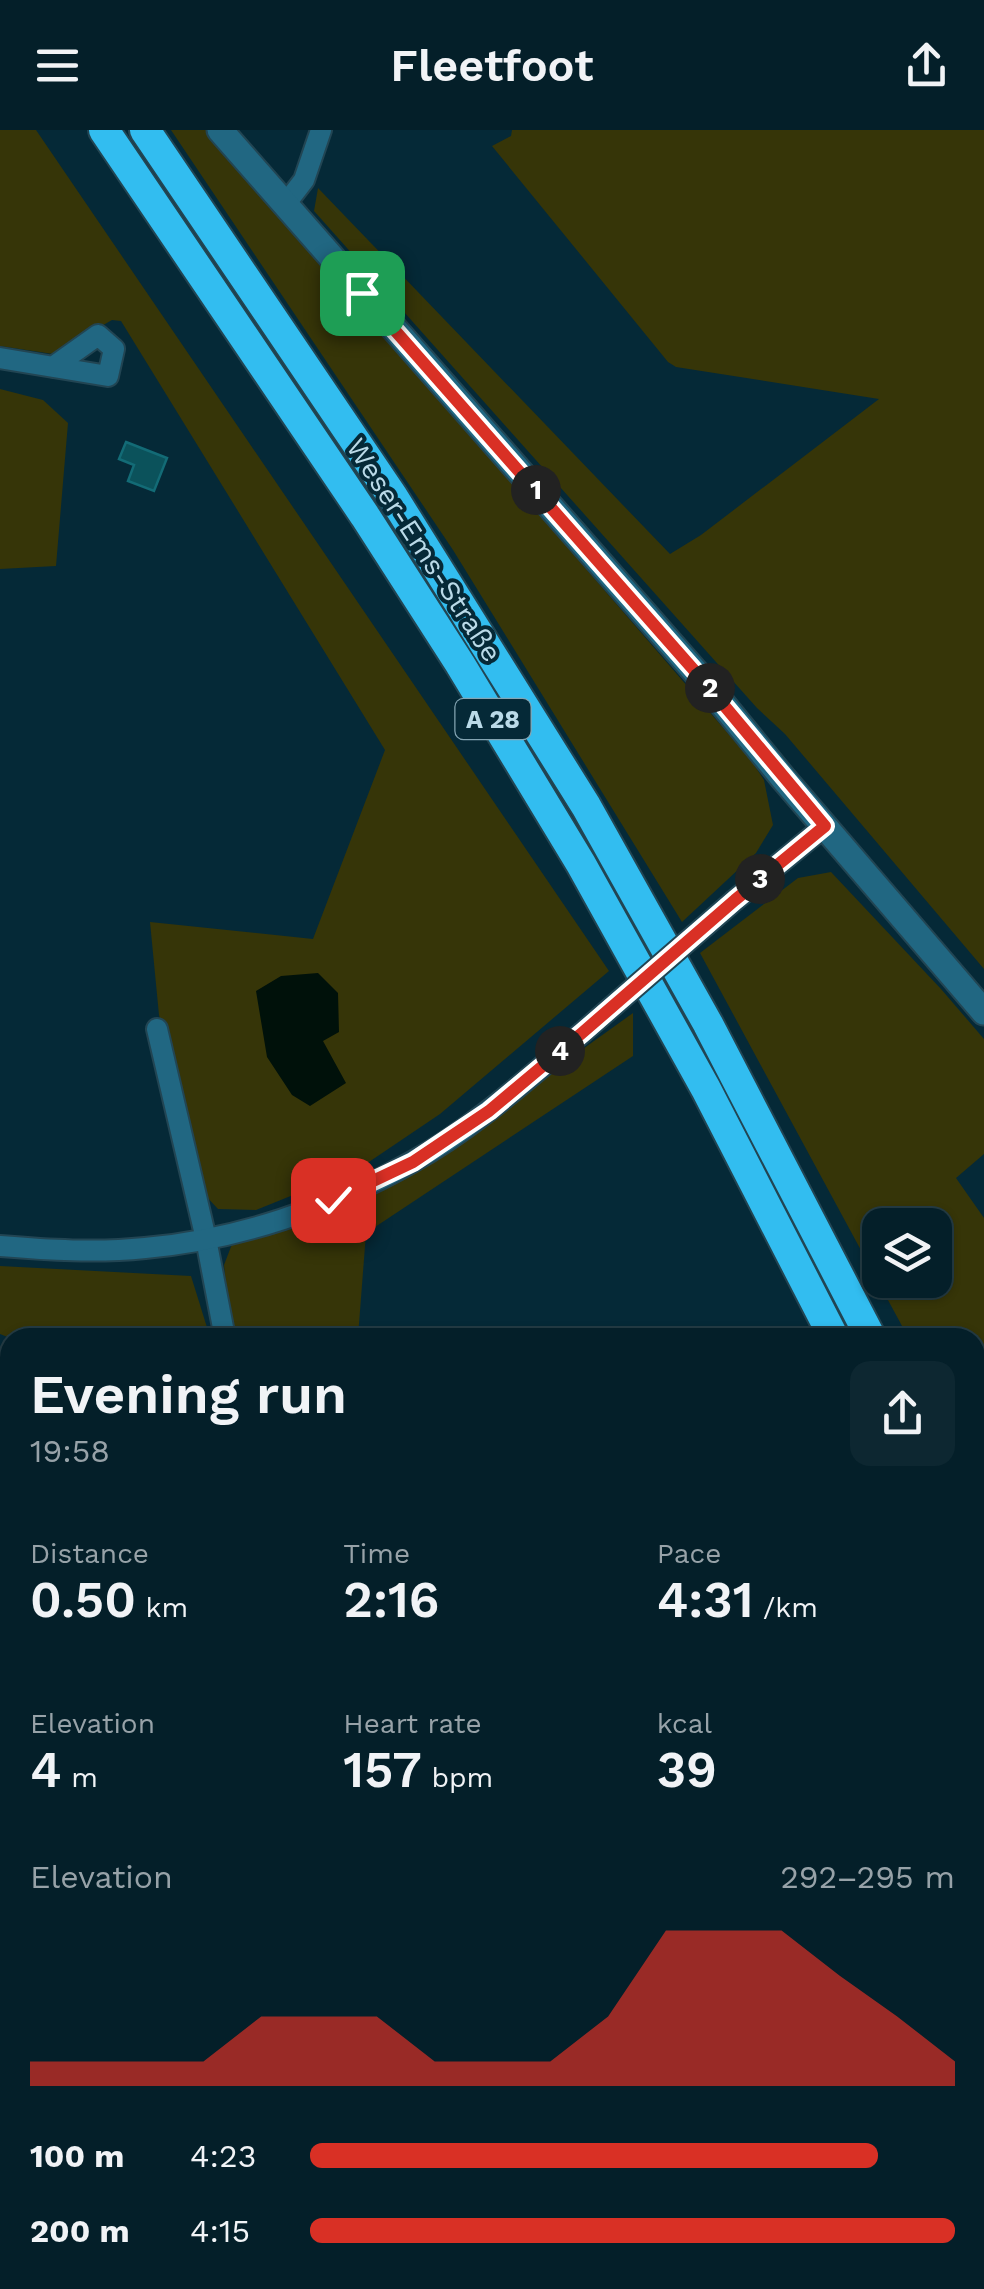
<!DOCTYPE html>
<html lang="en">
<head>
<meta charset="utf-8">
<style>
	body { margin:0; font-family:"Work Sans",sans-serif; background:#0d2731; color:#f1f3f6; height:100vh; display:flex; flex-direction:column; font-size:38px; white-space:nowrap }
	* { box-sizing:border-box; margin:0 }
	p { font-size:32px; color:#97a2a8 }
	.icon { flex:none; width:55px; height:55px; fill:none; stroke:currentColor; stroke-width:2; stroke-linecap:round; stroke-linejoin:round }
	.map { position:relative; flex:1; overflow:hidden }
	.sheet { position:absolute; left:0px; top:1198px; width:985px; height:962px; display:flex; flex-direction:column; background:#041f29; border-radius:30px 30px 0 0; box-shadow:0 2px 8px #0004,0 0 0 2px #253d46 }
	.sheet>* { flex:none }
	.fabs { position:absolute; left:862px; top:1078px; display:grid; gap:20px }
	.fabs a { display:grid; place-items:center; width:90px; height:90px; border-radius:20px; background:#041f29; box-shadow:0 2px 8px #0004,0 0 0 2px #253d46; font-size:50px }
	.pin { position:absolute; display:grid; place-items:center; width:85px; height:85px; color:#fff; margin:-42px; border-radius:20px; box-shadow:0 5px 15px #0006 }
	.km { position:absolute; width:50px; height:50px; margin:-25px; border-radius:50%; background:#222; color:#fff; font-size:28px; line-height:50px; text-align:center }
	.round { display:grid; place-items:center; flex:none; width:105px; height:105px; border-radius:20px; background:#0d2731 }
	.summary { display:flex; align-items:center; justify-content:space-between; height:170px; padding:0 30px }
	h1 { font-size:55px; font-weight:600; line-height:75px }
	.metrics { display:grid; grid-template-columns:repeat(3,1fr); gap:15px; height:170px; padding:10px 30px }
	.metrics div { display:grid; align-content:center }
	.metrics b { font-size:50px; font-weight:600 }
	.metrics small { font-size:28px; font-weight:400 }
	.metrics p { font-size:28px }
	.chart { height:280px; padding:20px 30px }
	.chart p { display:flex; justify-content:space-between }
	.chart svg { width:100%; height:180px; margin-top:10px; fill:#d93025; opacity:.7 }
	ul { padding:0 30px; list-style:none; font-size:32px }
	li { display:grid; grid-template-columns:160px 120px 1fr; align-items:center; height:75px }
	li i { height:25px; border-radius:12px; background:#d93025 }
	header { display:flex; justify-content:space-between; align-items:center; height:130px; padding:0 30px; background:#041f29; font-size:45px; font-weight:600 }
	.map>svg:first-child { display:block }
	.green { fill:#363508; fill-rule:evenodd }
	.water { fill:#00110a }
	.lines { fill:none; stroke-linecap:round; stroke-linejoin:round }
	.stream { stroke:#00110a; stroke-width:5 }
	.building { fill:#0b525b; stroke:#136b76; stroke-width:2.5 }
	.service-casing { stroke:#224553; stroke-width:14 }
	.minor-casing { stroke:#224553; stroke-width:24 }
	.tertiary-casing { stroke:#224553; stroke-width:29 }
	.motorway-casing { stroke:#224553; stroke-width:34 }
	.service { stroke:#216782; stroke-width:10 }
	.minor { stroke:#216782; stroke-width:20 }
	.tertiary { stroke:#216782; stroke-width:25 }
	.motorway { stroke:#32bdf0; stroke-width:30 }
	.minor-bridge-casing { stroke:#224553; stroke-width:24; stroke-linecap:butt }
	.minor-bridge { stroke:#216782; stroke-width:20 }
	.route-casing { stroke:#fff; stroke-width:20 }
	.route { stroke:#d93025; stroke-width:12 }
	.labels { text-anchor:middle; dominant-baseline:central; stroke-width:8; stroke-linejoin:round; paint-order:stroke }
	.shield { fill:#052937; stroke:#84a5b3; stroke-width:2.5 }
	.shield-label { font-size:25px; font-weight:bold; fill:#badae8 }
	.street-label { font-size:28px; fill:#badae8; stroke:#052937 }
</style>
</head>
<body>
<header><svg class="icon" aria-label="menu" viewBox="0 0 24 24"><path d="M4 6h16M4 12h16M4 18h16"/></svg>Fleetfoot<svg class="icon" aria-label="share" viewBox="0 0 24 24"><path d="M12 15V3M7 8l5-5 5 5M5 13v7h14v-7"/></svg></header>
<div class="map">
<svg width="984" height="2159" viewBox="0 0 984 2159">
	<rect width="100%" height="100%" fill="#052937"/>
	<!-- green -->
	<g class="green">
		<path d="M0 0H36L609 841 440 984 360 1038 256 1080 218 1079 204 1064 159 885 150 792 313 809 385 620 121 191 112 190 53 224 0 216Z"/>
		<path d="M171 0H212L374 193 751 630 764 650 773 695 756 723 682 792 453 420Z"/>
		<path d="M512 0H984V839L785 604 757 578 314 81 318 58 670 424 701 405 879 269 676 237 668 232 492 16 511 6Z"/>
		<path d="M0 259 43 270 68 293 56 436 0 439Z"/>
		<path d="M831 742 941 859 984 909V1024L956 1048 984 1088V1330L975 1316V1208L908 1207 700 823 798 748ZM880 1095H935V1150H880Z"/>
		<path d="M633 883V926L366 1103 358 1207H231L224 1135 232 1114 300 1096 403 1048Z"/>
		<path d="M0 1136 191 1146 210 1207 10 1208 0 1204Z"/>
		<path d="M975 1645 984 1667V1942L975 1948Z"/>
		<path d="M10 1973V2100L0 2102V1975Z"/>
		<path d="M10 2111V2150H91L93 2159H0V2113Z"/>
		<path d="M116 2150H714L705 2159H118Z"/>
	</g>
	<!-- water -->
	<path class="water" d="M318 843 338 863 339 902 323 911 346 953 310 976 292 965 267 927 256 861 281 846Z"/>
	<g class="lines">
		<!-- stream -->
		<g class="stream">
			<path d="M975 1487 984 1482"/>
			<path d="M975 1616 984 1639"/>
		</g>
	</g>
	<!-- building -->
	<path class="building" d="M126 312 167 328 154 361 128 351 134 335 119 329Z"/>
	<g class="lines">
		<defs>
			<g id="service">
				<path d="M0 1830 10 1827"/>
				<path d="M0 1886 10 1885"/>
			</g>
			<g id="minor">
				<path d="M284 76 304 50 321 0"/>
				<path d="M0 228 108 246 114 219 98 205 53 237"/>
				<path d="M735 770 825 696"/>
				<path d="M157 899 206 1109 225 1208"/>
				<path d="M0 1116C48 1120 97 1123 145 1118 237 1110 331 1078 412 1032 474 998 528 948 582 903"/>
				<path d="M0 1790 10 1773"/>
				<path d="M0 1842 10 1854"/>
				<path d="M104 2150 107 2159"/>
			</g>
			<path id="tertiary" d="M220 0 707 555 783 648 984 882"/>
			<g id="motorway">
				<path d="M104 0 365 386 460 534 581 734 706 959 834 1208"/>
				<path d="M145 0 393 367 586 676 708 894 871 1208"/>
				<path d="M975 1368 984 1384"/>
				<path d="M975 1430 984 1450"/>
				<path d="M975 1511 984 1532"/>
			</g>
		</defs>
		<!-- service casing -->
		<use href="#service" class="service-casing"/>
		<!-- minor casing -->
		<use href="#minor" class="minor-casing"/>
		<!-- tertiary casing -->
		<use href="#tertiary" class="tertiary-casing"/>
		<!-- motorway casing -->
		<use href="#motorway" class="motorway-casing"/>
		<!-- service -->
		<use href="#service" class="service"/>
		<!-- minor -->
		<use href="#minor" class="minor"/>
		<!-- tertiary -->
		<use href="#tertiary" class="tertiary"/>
		<!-- motorway -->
		<use href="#motorway" class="motorway"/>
		<defs>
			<path id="minor-bridge" d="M582 903 735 770"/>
		</defs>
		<!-- minor-bridge casing -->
		<use href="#minor-bridge" class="minor-bridge-casing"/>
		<!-- minor-bridge -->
		<use href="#minor-bridge" class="minor-bridge"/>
	</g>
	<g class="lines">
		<defs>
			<path id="route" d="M333 1070 413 1032 489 981 582 903 735 770 825 696 707 555 362 163"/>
		</defs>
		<!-- route casing -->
		<use href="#route" class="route-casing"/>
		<!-- route -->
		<use href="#route" class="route"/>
	</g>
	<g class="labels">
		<!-- shield labels -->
		<rect class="shield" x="455.5" y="569" width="75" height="40" rx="8"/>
		<g class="shield-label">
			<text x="493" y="589">A 28</text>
		</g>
		<!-- street labels -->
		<g class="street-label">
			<text transform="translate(424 420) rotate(57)">Weser-Ems-Straße</text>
		</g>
	</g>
</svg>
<div class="fabs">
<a><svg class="icon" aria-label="layers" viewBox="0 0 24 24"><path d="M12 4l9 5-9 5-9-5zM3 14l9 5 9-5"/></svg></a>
</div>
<div class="pin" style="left:362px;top:163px;background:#1e9e55"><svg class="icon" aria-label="arrive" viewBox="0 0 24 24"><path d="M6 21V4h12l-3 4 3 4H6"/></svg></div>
<div class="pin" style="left:333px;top:1070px;background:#d93025"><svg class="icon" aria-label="check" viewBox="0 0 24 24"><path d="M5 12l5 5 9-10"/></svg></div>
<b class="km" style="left:536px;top:360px">1</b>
<b class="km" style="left:710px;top:558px">2</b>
<b class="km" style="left:760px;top:749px">3</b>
<b class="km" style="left:560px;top:921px">4</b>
<section class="sheet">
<div class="summary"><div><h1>Evening run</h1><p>19:58</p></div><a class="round"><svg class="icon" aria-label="share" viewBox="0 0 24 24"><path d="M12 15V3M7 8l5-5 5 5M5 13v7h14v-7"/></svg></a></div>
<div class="metrics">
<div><p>Distance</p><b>0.50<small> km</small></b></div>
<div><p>Time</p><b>2:16</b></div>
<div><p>Pace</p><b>4:31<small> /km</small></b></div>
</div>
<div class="metrics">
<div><p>Elevation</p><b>4<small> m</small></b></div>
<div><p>Heart rate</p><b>157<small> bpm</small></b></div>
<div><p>kcal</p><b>39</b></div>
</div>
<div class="chart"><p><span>Elevation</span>292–295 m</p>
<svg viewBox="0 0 160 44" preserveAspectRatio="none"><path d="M0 44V38L10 38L20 38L30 38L40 27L50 27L60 27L70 38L80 38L90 38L100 27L110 6L120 6L130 6L140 17L150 27L160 38V44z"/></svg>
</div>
<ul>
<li><b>100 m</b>4:23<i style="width:88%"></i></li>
<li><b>200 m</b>4:15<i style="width:100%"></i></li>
</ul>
</section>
</div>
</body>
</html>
